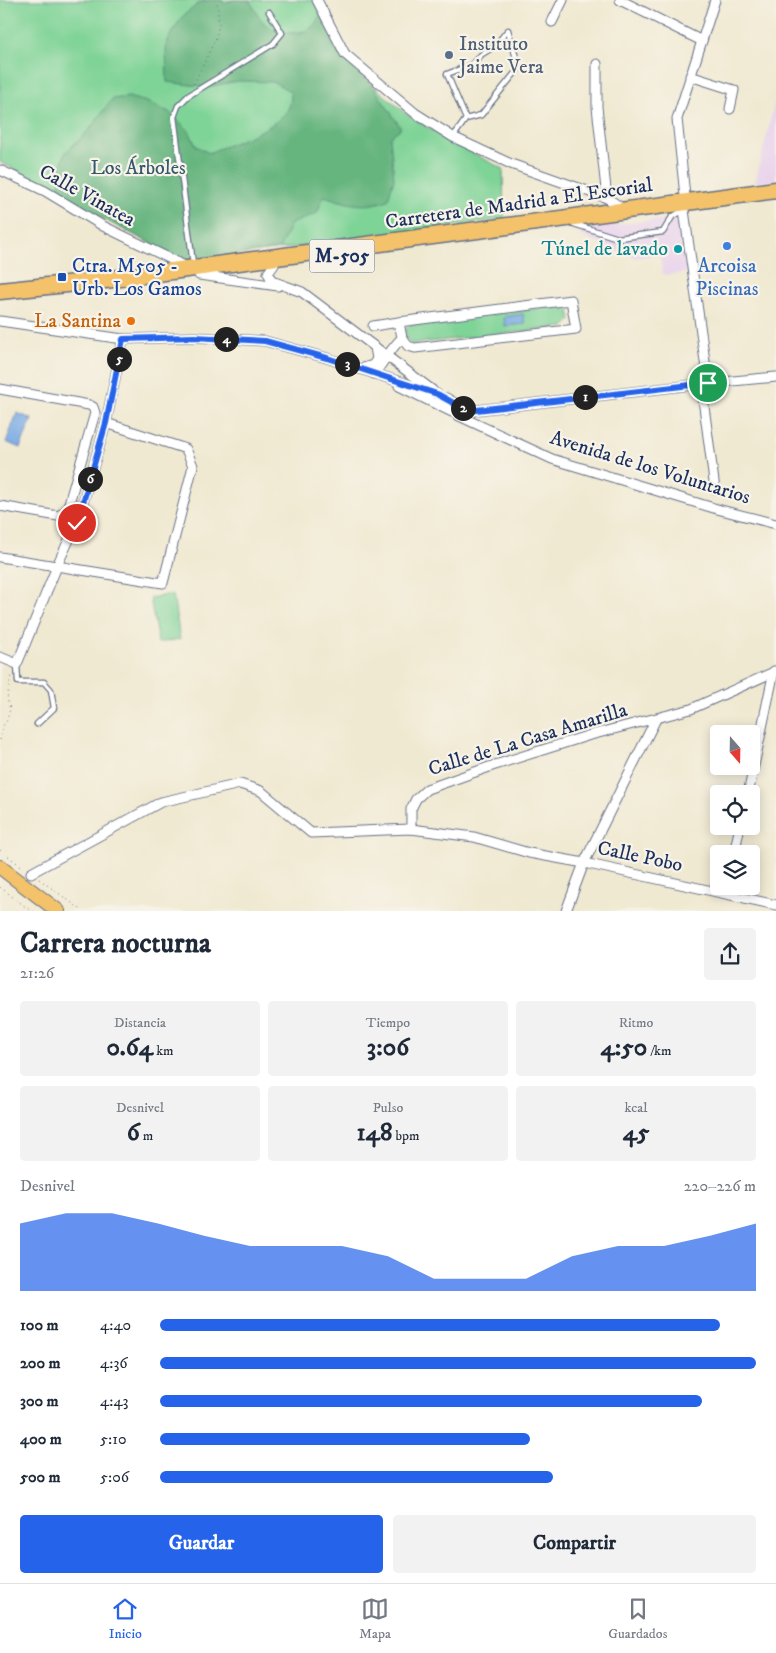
<!DOCTYPE html>
<html lang="es">
<head>
<meta charset="utf-8">
<style>
	body { margin:0; font-family:"IM FELL DW Pica",serif; background:#f2f2f3; color:#1f2937; height:100vh; display:flex; flex-direction:column; font-size:19px; white-space:nowrap }
	* { box-sizing:border-box; margin:0 }
	p { font-size:16px; color:#747a83 }
	.icon { flex:none; width:28px; height:28px; fill:none; stroke:currentColor; stroke-width:2; stroke-linecap:round; stroke-linejoin:round }
	.map { position:relative; height:911px; overflow:hidden }
	.sheet { display:flex; flex-direction:column; background:#fff; flex:1 }
	.sheet>* { flex:none }
	.needle { width:32px; rotate:160deg }
	.fabs { position:absolute; left:710px; top:725px; display:grid; gap:10px }
	.fabs a { display:grid; place-items:center; width:50px; height:50px; border-radius:5px; background:#fff; box-shadow:0 2px 12px #0003; font-size:25px }
	.pin { position:absolute; display:grid; place-items:center; width:42px; height:42px; color:#fff; margin:-21px; border:2px solid #fff; border-radius:50%; box-shadow:0 1px 5px #0007 }
	.km { position:absolute; width:25px; height:25px; margin:-12px; border-radius:50%; background:#222; color:#fff; font-size:14px; line-height:25px; text-align:center }
	.round { display:grid; place-items:center; flex:none; width:52px; height:52px; border-radius:5px; background:#f2f2f3 }
	.head { display:flex; align-items:center; justify-content:space-between; height:85px; padding:0 20px }
	h1 { font-size:28px; font-weight:800; line-height:38px }
	.stats { display:grid; grid-template-columns:repeat(3,1fr); gap:8px; height:85px; padding:5px 20px }
	.stats div { display:grid; align-content:center; border-radius:5px; background:#f2f2f3; text-align:center }
	.stats b { font-size:25px; font-weight:800 }
	.stats small { font-size:14px; font-weight:400 }
	.stats p { font-size:14px }
	.chart { height:140px; padding:10px 20px }
	.chart p { display:flex; justify-content:space-between }
	.chart svg { width:100%; height:90px; margin-top:5px; fill:#2563eb; opacity:.7 }
	.button { display:flex; gap:10px; margin-top:auto; padding:10px 20px }
	.button a { flex:1; height:58px; border-radius:5px; background:#2563eb; color:#fff; font-size:20px; font-weight:800; line-height:58px; text-align:center }
	.button a+a { background:#f2f2f3; color:#1f2937 }
	ul { padding:0 20px; list-style:none; font-size:16px }
	li { display:grid; grid-template-columns:80px 60px 1fr; align-items:center; height:38px }
	li i { height:12px; border-radius:6px; background:#2563eb }
	.menu { display:flex; justify-content:space-around; align-items:center; height:70px; border-top:1px solid #e0e1e3; background:#fff; font-size:14px; color:#747a83 }
	.menu a { display:grid; justify-items:center; gap:2px }
	.menu .active { color:#2563eb }
	.map>svg:first-child { display:block }
	.built { fill:#e9d2ed }
	.green { fill:#7ed396; stroke:#4c817a }
	.forest { fill:#66b57f; stroke:#40726e }
	.water { fill:#77a9e3; stroke:#496ca0 }
	.lines { fill:none; stroke-linecap:round; stroke-linejoin:round }
	.lane-casing { stroke:#667086; stroke-width:7 }
	.street-casing { stroke:#667086; stroke-width:11 }
	.primary-casing { stroke:#667086; stroke-width:16 }
	.highway-casing { stroke:#667086; stroke-width:19 }
	.path { stroke:#667086; stroke-width:1; stroke-dasharray:1 4; stroke-linecap:butt }
	.lane { stroke:#fff; stroke-width:4.5 }
	.street { stroke:#fff; stroke-width:9 }
	.primary { stroke:#f3c26a; stroke-width:14 }
	.highway { stroke:#f3c26a; stroke-width:16 }
	.route-casing { stroke:#fff; stroke-width:10 }
	.route { stroke:#2563eb; stroke-width:6 }
	.service-dot { fill:#5c6f8a; stroke:#f7f3e8; stroke-width:2 }
	.shop-dot { fill:#3f7fe0; stroke:#f7f3e8; stroke-width:2 }
	.culture-dot { fill:#0f9aa8; stroke:#f7f3e8; stroke-width:2 }
	.transit-dot { fill:#1a4fb4; stroke:#f7f3e8; stroke-width:2 }
	.food-dot { fill:#e8710a; stroke:#f7f3e8; stroke-width:2 }
	.labels { text-anchor:middle; dominant-baseline:central; stroke-width:4.5; stroke-linejoin:round; paint-order:stroke }
	.shield { fill:#f7f3e8; stroke:#5d6a87; stroke-width:1 }
	.shield-label { font-size:19px; font-weight:bold; fill:#1b2f5e }
	.service-label { font-size:20px; fill:#4e5e75; stroke:#f7f3e8; text-anchor:start }
	.park-label { font-size:20px; fill:#34586c; stroke:#f7f3e8 }
	.street-label { font-size:20px; fill:#1b2f5e; stroke:#f7f3e8 }
	.culture-label { font-size:20px; fill:#0d838f; stroke:#f7f3e8; text-anchor:end }
	.transit-label { font-size:20px; fill:#164399; stroke:#f7f3e8; text-anchor:start }
	.shop-label { font-size:20px; fill:#366cbe; stroke:#f7f3e8 }
	.food-label { font-size:20px; fill:#c56008; stroke:#f7f3e8; text-anchor:end }
</style>
</head>
<body>
<div class="map">
<svg width="776" height="911" viewBox="0 0 776 911">
	<rect width="100%" height="100%" fill="#f7f3e8"/>
	<filter id="ink" filterUnits="userSpaceOnUse"><feTurbulence type="fractalNoise" baseFrequency=".02" numOctaves="2"/><feDisplacementMap in="SourceGraphic" scale="10" xChannelSelector="R" yChannelSelector="G"/><feConvolveMatrix kernelMatrix="1 2 1 2 8 2 1 2 1" color-interpolation-filters="sRGB"/></filter>
	<filter id="wash" filterUnits="userSpaceOnUse"><feTurbulence type="fractalNoise" baseFrequency=".0096" numOctaves="4" result="noise"/><feDisplacementMap in="SourceGraphic" scale="20" xChannelSelector="R" yChannelSelector="G"/><feGaussianBlur stdDeviation="1.12" result="paint"/><feColorMatrix in="noise" values="0 0 0 0 0 0 0 0 0 0 0 0 0 0 0 0 0 1.4 0 .05"/><feComposite in="paint" operator="in"/></filter>
	<g filter="url(#wash)">
		<rect width="100%" height="100%" fill="#f0e9d1"/>
		<!-- built -->
		<g class="built">
			<path d="M776 97V180L755 183Z"/>
			<path d="M680 217 687 273 663 275 659 254 636 258 582 236 580 229Z"/>
		</g>
		<!-- green -->
		<g class="green">
			<path d="M0 0H312L317 5 346 61 372 85 409 116 448 140 503 169 504 219 186 262 73 203 44 184 0 162Z"/>
			<path d="M560 306 569 310 571 320 564 327 411 344C404 337 402 329 412 324Z"/>
			<path d="M173 594 180 639 158 643 150 598Z"/>
		</g>
		<!-- forest -->
		<path class="forest" d="M211 0H222L224 4 233 0H249C254 7 258 17 264 23 274 33 301 37 312 27 316 24 318 18 321 14L346 61 372 85 401 128 390 137 394 178 388 200C362 209 349 204 324 196L317 213 291 224 279 249 186 262 73 203 56 192 60 181 61 165 65 153 89 130 112 99 128 97 147 102 169 112 189 131 196 146 209 153C230 143 284 128 290 104 291 100 291 96 291 92L274 82 239 81 206 87 167 82 166 46 171 34 182 17 199 3Z"/>
		<!-- water -->
		<g class="water">
			<path d="M523 314 525 324 505 326 504 317Z"/>
			<path d="M17 413 32 419 20 448 6 442Z"/>
		</g>
	</g>
	<g filter="url(#ink)">
		<g class="lines">
			<defs>
				<g id="lane">
					<path d="M453 137 466 119 481 115 519 68 508 30 495 46 482 54 471 65 447 74 466 119"/>
					<path d="M574 224 618 238 663 232 672 217 684 210"/>
					<path d="M193 264 174 117 178 106 188 96 273 44 282 33 269 12"/>
					<path d="M17 664 18 682H44L51 690 54 708 37 724"/>
				</g>
				<g id="street">
					<path d="M317 0 345 54 415 113 453 137 511 164 607 198 619 206V211"/>
					<path d="M620 0 702 41"/>
					<path d="M552 22 563 0"/>
					<path d="M597 64V107L607 198"/>
					<path d="M690 76 734 90 730 109"/>
					<path d="M0 170 45 191 103 226 185 266"/>
					<path d="M681 203 685 196 677 119 715 0"/>
					<path d="M684 210 708 383"/>
					<path d="M274 265 268 273 272 281 302 292 432 390"/>
					<path d="M199 275 278 286"/>
					<path d="M0 321 123 339 194 337 265 341 327 358 437 394 457 415 552 459 717 509 776 524"/>
					<path d="M373 326 399 322"/>
					<path d="M360 369 373 365 377 359 375 347"/>
					<path d="M374 374C384 362 390 349 402 338L408 346 415 348 576 329 571 300 399 322 402 338"/>
					<path d="M701 384 715 489"/>
					<path d="M399 386 452 412"/>
					<path d="M0 389 89 405 93 407 95 413 67 510 58 516 0 506"/>
					<path d="M446 398 471 413"/>
					<path d="M468 411 701 384 776 377"/>
					<path d="M0 557 163 583 193 466 186 449 106 423"/>
					<path d="M0 657 17 664 60 559 77 523 106 423 123 339"/>
					<path d="M748 794 774 671"/>
					<path d="M411 829V809L416 799 427 789 492 766 587 736 691 709 776 671"/>
					<path d="M734 854 740 826"/>
					<path d="M31 873 161 802 240 784 261 791 311 833 411 829 474 837 529 853 584 863 776 905"/>
					<path d="M566 911 584 863 656 719"/>
				</g>
				<path id="primary" d="M0 867 58 911"/>
				<path id="highway" d="M0 291 105 280 776 190"/>
			</defs>
			<!-- lane casing -->
			<use href="#lane" class="lane-casing"/>
			<!-- street casing -->
			<use href="#street" class="street-casing"/>
			<!-- primary casing -->
			<use href="#primary" class="primary-casing"/>
			<!-- highway casing -->
			<use href="#highway" class="highway-casing"/>
			<!-- path -->
			<g class="path">
				<path d="M194 84 216 38 219 25 217 0"/>
				<path d="M0 740 3 726 7 720 10 709 7 699 11 675"/>
				<path d="M0 850 24 868"/>
				<path d="M39 879 83 911"/>
				<path d="M0 887 31 911"/>
			</g>
			<!-- lane -->
			<use href="#lane" class="lane"/>
			<!-- street -->
			<use href="#street" class="street"/>
			<!-- primary -->
			<use href="#primary" class="primary"/>
			<!-- highway -->
			<use href="#highway" class="highway"/>
		</g>
	</g>
	<g class="lines" filter="url(#ink)">
		<defs>
			<path id="route" d="M77 523 106 423 123 339 194 337 265 341 327 358 437 394 468 411 708 383"/>
		</defs>
		<!-- route casing -->
		<use href="#route" class="route-casing"/>
		<!-- route -->
		<use href="#route" class="route"/>
	</g>
	<!-- markers -->
	<circle class="service-dot" cx="449" cy="55" r="5"/>
	<circle class="shop-dot" cx="727" cy="246" r="5"/>
	<circle class="culture-dot" cx="678" cy="249" r="5"/>
	<rect class="transit-dot" x="57" y="272" width="10" height="10" rx="2.5"/>
	<circle class="food-dot" cx="131" cy="321" r="5"/>
	<g class="labels">
		<!-- shield labels -->
		<rect class="shield" x="309.5" y="239.5" width="65" height="33" rx="4"/>
		<g class="shield-label">
			<text x="342" y="256">M-505</text>
		</g>
		<!-- service labels -->
		<g class="service-label">
			<text x="459" y="44">Instituto<tspan x="459" dy="23">Jaime Vera</tspan></text>
		</g>
		<!-- park labels -->
		<g class="park-label">
			<text x="138" y="168">Los Árboles</text>
		</g>
		<!-- street labels -->
		<g class="street-label">
			<text transform="translate(87 196) rotate(29)">Calle Vinatea</text>
			<text transform="translate(519 204) rotate(-8)">Carretera de Madrid a El Escorial</text>
			<text transform="translate(650 468) rotate(17)">Avenida de los Voluntarios</text>
			<text transform="translate(528 740) rotate(-17)">Calle de La Casa Amarilla</text>
			<text transform="translate(640 857) rotate(12)">Calle Pobo</text>
		</g>
		<!-- culture labels -->
		<g class="culture-label">
			<text x="668" y="249">Túnel de lavado</text>
		</g>
		<!-- transit labels -->
		<g class="transit-label">
			<text x="72" y="266">Ctra. M505 -<tspan x="72" dy="23">Urb. Los Gamos</tspan></text>
		</g>
		<!-- shop labels -->
		<g class="shop-label">
			<text x="727" y="266">Arcoisa<tspan x="727" dy="23">Piscinas</tspan></text>
		</g>
		<!-- food labels -->
		<g class="food-label">
			<text x="121" y="321">La Santina</text>
		</g>
	</g>
</svg>
<div class="fabs">
<a><svg class="needle" viewBox="-14 -14 28 28"><path d="M0-13l5 13h-10z" fill="#e53935"/><path d="M0 13l5-13h-10z" fill="#747a83"/></svg></a>
<a><svg class="icon" aria-label="locate" viewBox="0 0 24 24"><circle cx="12" cy="12" r="6"/><path d="M12 2v4M12 18v4M2 12h4M18 12h4"/></svg></a>
<a><svg class="icon" aria-label="layers" viewBox="0 0 24 24"><path d="M12 4l9 5-9 5-9-5zM3 14l9 5 9-5"/></svg></a>
</div>
<div class="pin" style="left:708px;top:383px;background:#1e9e55"><svg class="icon" aria-label="arrive" viewBox="0 0 24 24"><path d="M6 21V4h12l-3 4 3 4H6"/></svg></div>
<div class="pin" style="left:77px;top:523px;background:#d93025"><svg class="icon" aria-label="check" viewBox="0 0 24 24"><path d="M5 12l5 5 9-10"/></svg></div>
<b class="km" style="left:585px;top:397px">1</b>
<b class="km" style="left:463px;top:408px">2</b>
<b class="km" style="left:347px;top:364px">3</b>
<b class="km" style="left:226px;top:339px">4</b>
<b class="km" style="left:119px;top:359px">5</b>
<b class="km" style="left:90px;top:479px">6</b>
</div>
<section class="sheet">
<div class="head"><div><h1>Carrera nocturna</h1><p>21:26</p></div><a class="round"><svg class="icon" aria-label="share" viewBox="0 0 24 24"><path d="M12 15V3M7 8l5-5 5 5M5 13v7h14v-7"/></svg></a></div>
<div class="stats">
<div><p>Distancia</p><b>0.64<small> km</small></b></div>
<div><p>Tiempo</p><b>3:06</b></div>
<div><p>Ritmo</p><b>4:50<small> /km</small></b></div>
</div>
<div class="stats">
<div><p>Desnivel</p><b>6<small> m</small></b></div>
<div><p>Pulso</p><b>148<small> bpm</small></b></div>
<div><p>kcal</p><b>45</b></div>
</div>
<div class="chart"><p><span>Desnivel</span>220–226 m</p>
<svg viewBox="0 0 160 44" preserveAspectRatio="none"><path d="M0 44V11L10 6L20 6L30 11L40 17L50 22L60 22L70 22L80 27L90 38L100 38L110 38L120 27L130 22L140 22L150 17L160 11V44z"/></svg>
</div>
<ul>
<li><b>100 m</b>4:40<i style="width:94%"></i></li>
<li><b>200 m</b>4:36<i style="width:100%"></i></li>
<li><b>300 m</b>4:43<i style="width:91%"></i></li>
<li><b>400 m</b>5:10<i style="width:62%"></i></li>
<li><b>500 m</b>5:06<i style="width:66%"></i></li>
</ul>
<div class="button"><a>Guardar</a><a>Compartir</a></div>
</section>
<nav class="menu">
<a class="active"><svg class="icon" aria-label="home" viewBox="0 0 24 24"><path d="M3 11l9-7 9 7M6 9v11h12V9"/></svg>Inicio</a>
<a><svg class="icon" aria-label="map" viewBox="0 0 24 24"><path d="M3 6l6-2 6 2 6-2v14l-6 2-6-2-6 2zM9 4v14M15 6v14"/></svg>Mapa</a>
<a><svg class="icon" aria-label="saved" viewBox="0 0 24 24"><path d="M7 4h10v16l-5-4-5 4z"/></svg>Guardados</a>
</nav>
</body>
</html>
